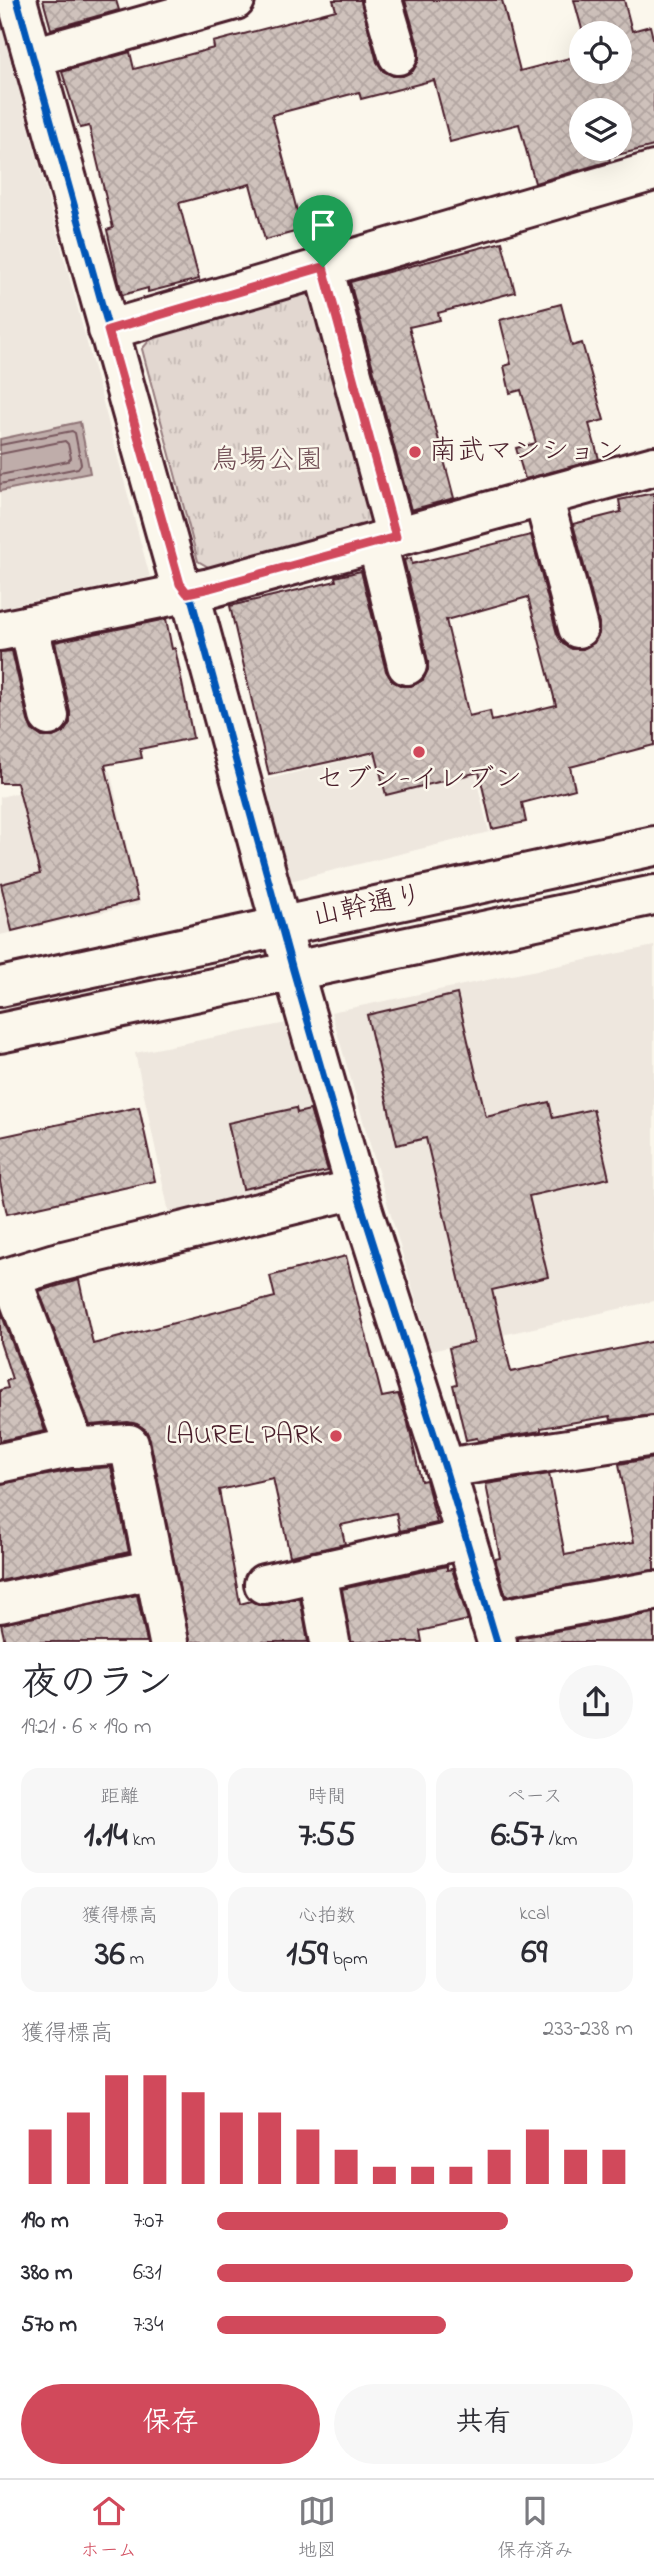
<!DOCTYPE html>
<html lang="ja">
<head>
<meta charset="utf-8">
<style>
	body { margin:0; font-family:"Indie Flower","Klee One",sans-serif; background:#f7f7f7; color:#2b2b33; height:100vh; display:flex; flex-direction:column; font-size:26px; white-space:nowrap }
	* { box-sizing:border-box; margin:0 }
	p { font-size:23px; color:#7c7c81 }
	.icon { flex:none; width:38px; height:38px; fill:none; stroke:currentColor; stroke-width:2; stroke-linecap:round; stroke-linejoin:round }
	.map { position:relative; height:1642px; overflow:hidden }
	.drawer { display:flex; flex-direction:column; background:#fff; flex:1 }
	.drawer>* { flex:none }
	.tools { position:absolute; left:569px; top:21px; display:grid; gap:14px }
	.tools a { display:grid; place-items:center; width:63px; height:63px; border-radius:50%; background:#fff; box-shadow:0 7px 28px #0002; font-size:35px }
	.pin { position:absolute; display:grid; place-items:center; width:60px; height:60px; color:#fff; margin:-72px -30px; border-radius:50% 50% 50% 0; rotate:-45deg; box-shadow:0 0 7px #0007 }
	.pin .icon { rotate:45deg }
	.round { display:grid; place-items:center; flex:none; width:74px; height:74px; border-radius:37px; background:#f7f7f7 }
	.headline { display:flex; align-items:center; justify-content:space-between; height:119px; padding:0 21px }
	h1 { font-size:38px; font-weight:800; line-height:52px }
	.figures { display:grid; grid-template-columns:repeat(3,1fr); gap:10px; height:119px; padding:7px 21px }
	.figures div { display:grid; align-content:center; border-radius:18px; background:#f7f7f7; text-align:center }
	.figures b { font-size:35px; font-weight:800 }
	.figures small { font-size:19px; font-weight:400 }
	.figures p { font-size:19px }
	.chart { height:196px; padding:14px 21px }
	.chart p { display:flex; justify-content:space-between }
	.chart svg { width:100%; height:126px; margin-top:7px; stroke:#d1495b; stroke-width:6 }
	.primary-button { display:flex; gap:14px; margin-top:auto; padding:14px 21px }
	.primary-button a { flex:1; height:80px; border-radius:42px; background:#d1495b; color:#fff; font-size:28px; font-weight:800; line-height:80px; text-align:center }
	.primary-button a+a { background:#f7f7f7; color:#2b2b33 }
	ul { padding:0 21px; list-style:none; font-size:23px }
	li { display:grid; grid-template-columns:112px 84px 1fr; align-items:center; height:52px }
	li i { height:18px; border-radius:9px; background:#d1495b }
	.tab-bar { display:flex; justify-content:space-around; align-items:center; height:98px; border-top:2px solid #e1e1e2; background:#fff; font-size:19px; color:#7c7c81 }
	.tab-bar a { display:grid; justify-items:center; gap:4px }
	.tab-bar .current { color:#d1495b }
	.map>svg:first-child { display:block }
	.built { fill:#eee7de }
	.park { fill:url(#park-tufts); stroke:#967b7e; stroke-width:2 }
	.water { fill:#bfadaa; stroke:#907477; stroke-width:2 }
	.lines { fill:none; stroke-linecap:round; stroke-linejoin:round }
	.shore { stroke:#79585e; stroke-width:2 }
	.building { fill:url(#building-cross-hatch); stroke:#4a1f2b; stroke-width:2; fill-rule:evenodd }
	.minor-casing { stroke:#4a1f2b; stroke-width:44 }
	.minor { stroke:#fbf7ec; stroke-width:38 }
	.cycleway-casing { stroke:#fbf7ec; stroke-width:11 }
	.cycleway { stroke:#0057b8; stroke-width:7 }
	.route-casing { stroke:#fff; stroke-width:14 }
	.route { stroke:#d1495b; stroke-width:9 }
	.poi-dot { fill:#d1495b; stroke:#fbf7ec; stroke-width:2.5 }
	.labels { text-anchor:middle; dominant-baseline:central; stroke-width:5; stroke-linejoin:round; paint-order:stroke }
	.poi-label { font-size:28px; fill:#4a1f2b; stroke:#fbf7ec; text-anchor:start }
	.park-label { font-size:28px; fill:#704d54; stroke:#fbf7ec }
	.street-label { font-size:28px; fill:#4a1f2b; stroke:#fbf7ec }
</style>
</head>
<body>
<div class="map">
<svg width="654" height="1642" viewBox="0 0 654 1642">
	<defs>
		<pattern id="park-tufts" width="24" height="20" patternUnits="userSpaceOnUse" patternTransform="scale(1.75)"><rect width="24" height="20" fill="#e2d7d0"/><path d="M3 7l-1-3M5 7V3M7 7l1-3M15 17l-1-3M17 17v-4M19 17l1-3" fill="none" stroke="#c3b8b3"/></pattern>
		<pattern id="building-cross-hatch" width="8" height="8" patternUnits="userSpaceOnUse" patternTransform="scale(1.75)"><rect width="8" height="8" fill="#cfc2bc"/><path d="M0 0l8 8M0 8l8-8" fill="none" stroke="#b3a6a2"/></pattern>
	</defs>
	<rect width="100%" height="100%" fill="#fbf7ec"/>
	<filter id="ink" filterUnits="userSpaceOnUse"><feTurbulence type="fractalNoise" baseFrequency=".0143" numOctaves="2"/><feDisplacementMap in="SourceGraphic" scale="14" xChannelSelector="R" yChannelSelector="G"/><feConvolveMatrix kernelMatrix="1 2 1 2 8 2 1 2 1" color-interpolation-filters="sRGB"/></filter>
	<g filter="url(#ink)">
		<!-- built -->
		<g class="built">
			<path d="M0 20 150 577 0 608Z"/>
			<path d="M458 703 489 832 290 881 265 780 372 754 366 726Z"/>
			<path d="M110 771 140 904 0 935V797Z"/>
			<path d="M654 946V1301L431 1351 331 1012Z"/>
			<path d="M292 1022 337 1160 324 1182 170 1217 135 1053Z"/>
		</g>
		<!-- park -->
		<path class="park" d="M300 291 319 301 377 511 367 529 217 572 198 561 142 349 156 333Z"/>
		<!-- water -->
		<path class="water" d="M80 422 90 473 0 491V439Z"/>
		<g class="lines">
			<!-- shore -->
			<g class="shore">
				<path d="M0 445 72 431 75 433 81 464 78 468 0 484"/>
				<path d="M0 454 65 441 68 444 71 458 68 461 0 475"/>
			</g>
		</g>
		<!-- building -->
		<g class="building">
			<path d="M43 0H116L119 10 51 29Z"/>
			<path d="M333 0H361L377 62 383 71 393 76H403L413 71 419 60V49L405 0H502L520 71 581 55V72H620V33H583L574 0H624L632 31 650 26 654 42V146L609 157 610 161 535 183 519 124 450 142 434 80 361 99 359 92 272 115 302 230 265 240 250 184 179 203 199 279 148 292V288L122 295 107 230 113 228 89 126 80 128 62 72 130 52 134 69 214 48 213 42 336 10ZM581 110H620V149H581Z"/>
			<path d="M502 242 515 292 438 313 440 320 409 327 454 498 411 510 350 282Z"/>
			<path d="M561 304 572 346 582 343 604 420 589 424 599 459 525 479 516 448 536 443 521 390 510 393 504 366 511 364 500 320Z"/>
			<path d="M654 493V745L570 767 575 789 522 803 526 822 492 829 479 772 386 795 375 752 269 775 230 606 336 581 335 577 361 571 386 671 392 681 402 686H411L423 680 428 670V661L404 560 411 558 412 564 531 535 557 634 563 644 572 649H583L594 643 599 634V623L573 524 621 512 619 500ZM528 597 556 705 492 721 490 711 469 716 446 620Z"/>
			<path d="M166 619 172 649 175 648 193 738 140 749 142 758 105 765 138 900 12 931 1 884 40 874 17 783H0V652L12 651 28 721 32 730 42 737H53L64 732 70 723V712L55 642Z"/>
			<path d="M457 994 486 1117 549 1102 553 1118 593 1109 609 1178 529 1196 548 1277 492 1290 511 1372 654 1341V1415L611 1420 610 1416 541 1428V1431L478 1441 477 1438 466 1440 453 1385 457 1384 449 1348 474 1342 426 1138 397 1145 367 1015Z"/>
			<path d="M139 1107 155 1181 7 1214 0 1182V1137Z"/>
			<path d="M296 1108 297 1113 310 1110 328 1171 243 1189 228 1123Z"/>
			<path d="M346 1256 382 1397 398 1394 408 1423 421 1481 426 1480 437 1523 400 1531 396 1513 341 1525 345 1544 290 1556 273 1478 219 1490 240 1604 251 1601 258 1605H268L300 1598 308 1642H190L150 1439 146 1430 137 1424 128 1422 90 1425 39 1291 79 1280 93 1344 275 1297 270 1276Z"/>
			<path d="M0 1310 45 1431 0 1441V1390L8 1388 6 1381 12 1379 0 1342Z"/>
			<path d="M654 1458V1570L506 1596 495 1559 500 1558 486 1484 549 1474 565 1555 634 1542 619 1464Z"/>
			<path d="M111 1467 129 1552 0 1581V1484L73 1470Z"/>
			<path d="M447 1566V1570L452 1569 468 1620 420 1631 422 1642H351L342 1589Z"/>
			<path d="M137 1595 147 1642H5L1 1624Z"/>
			<path d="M654 1613V1642H518V1638Z"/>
		</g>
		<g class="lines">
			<defs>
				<g id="minor">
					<path d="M17 0 180 584 192 601 293 970 356 1189 445 1468 497 1642"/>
					<path d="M382 0 398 55"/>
					<path d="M33 57 235 0"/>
					<path d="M323 267 396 537"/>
					<path d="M108 330 654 171"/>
					<path d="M543 496 578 628"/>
					<path d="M377 542 407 665"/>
					<path d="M29 625 49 716"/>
					<path d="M0 631 210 588 654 466"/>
					<path d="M0 987 654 846"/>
					<path d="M0 1033 654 895"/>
					<path d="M11 1277 75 1448"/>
					<path d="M0 1280 55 1263 356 1189"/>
					<path d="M0 1463 70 1448 129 1444 169 1642"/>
					<path d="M445 1468 654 1436"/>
					<path d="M317 1572 330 1642"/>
					<path d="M264 1584 466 1539"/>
					<path d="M0 1603 154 1569"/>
					<path d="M490 1621 654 1591"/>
				</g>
			</defs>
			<!-- minor casing -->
			<use href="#minor" class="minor-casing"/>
			<!-- minor -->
			<use href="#minor" class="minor"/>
			<defs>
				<g id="cycleway">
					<path d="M17 0 180 584 192 601 293 970 356 1189 445 1468 497 1642"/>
					<path d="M323 267 396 537"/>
				</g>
			</defs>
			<!-- cycleway casing -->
			<use href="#cycleway" class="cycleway-casing"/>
			<!-- cycleway -->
			<use href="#cycleway" class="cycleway"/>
		</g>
	</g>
	<g class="lines" filter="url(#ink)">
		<defs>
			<path id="route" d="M323 267 396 537 210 588 187 593 180 584 108 330Z"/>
		</defs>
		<!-- route casing -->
		<use href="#route" class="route-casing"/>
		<!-- route -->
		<use href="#route" class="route"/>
	</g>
	<!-- markers -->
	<g class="poi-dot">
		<circle cx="415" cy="452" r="7"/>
		<circle cx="419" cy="752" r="7"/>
		<circle cx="336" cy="1436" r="7"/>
	</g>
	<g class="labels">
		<!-- poi labels -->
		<g class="poi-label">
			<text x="429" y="452">南武マンション</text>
			<text x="419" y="780" text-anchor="middle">セブン-イレブン</text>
			<text x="322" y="1436" text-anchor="end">LAUREL PARK</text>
		</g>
		<!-- park labels -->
		<g class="park-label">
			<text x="267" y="461">鳥場公園</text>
		</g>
		<!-- street labels -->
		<g class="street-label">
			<text transform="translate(368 907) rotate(-12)">山幹通り</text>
		</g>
	</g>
</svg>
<div class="tools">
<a><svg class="icon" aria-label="locate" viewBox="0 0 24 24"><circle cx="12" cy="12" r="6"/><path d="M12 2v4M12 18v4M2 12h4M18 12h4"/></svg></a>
<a><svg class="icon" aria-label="layers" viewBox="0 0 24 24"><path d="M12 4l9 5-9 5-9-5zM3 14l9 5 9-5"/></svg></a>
</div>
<div class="pin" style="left:323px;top:267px;background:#1e9e55"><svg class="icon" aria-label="arrive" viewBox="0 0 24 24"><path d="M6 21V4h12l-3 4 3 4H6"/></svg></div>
</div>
<section class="drawer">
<div class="headline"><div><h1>夜のラン</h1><p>19:21 · 6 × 190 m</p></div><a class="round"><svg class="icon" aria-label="share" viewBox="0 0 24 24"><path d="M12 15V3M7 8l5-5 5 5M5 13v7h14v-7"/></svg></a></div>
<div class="figures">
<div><p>距離</p><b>1.14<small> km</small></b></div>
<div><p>時間</p><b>7:55</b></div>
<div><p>ペース</p><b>6:57<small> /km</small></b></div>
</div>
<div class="figures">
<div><p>獲得標高</p><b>36<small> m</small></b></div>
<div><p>心拍数</p><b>159<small> bpm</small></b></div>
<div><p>kcal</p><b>69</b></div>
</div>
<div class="chart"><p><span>獲得標高</span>233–238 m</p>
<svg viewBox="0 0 160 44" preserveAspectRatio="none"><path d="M5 44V25M15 44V19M25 44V6M35 44V6M45 44V12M55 44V19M65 44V19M75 44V25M85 44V32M95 44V38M105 44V38M115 44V38M125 44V32M135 44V25M145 44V32M155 44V32"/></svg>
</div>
<ul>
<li><b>190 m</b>7:07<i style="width:70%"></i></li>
<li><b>380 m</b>6:31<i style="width:100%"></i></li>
<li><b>570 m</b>7:34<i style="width:55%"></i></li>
</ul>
<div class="primary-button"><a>保存</a><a>共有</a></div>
</section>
<nav class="tab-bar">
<a class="current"><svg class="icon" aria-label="home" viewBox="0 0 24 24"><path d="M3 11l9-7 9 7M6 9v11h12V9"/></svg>ホーム</a>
<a><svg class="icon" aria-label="map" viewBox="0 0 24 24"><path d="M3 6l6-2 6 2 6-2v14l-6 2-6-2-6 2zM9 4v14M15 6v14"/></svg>地図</a>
<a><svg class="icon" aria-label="saved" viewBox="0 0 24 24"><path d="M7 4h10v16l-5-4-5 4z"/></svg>保存済み</a>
</nav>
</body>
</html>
